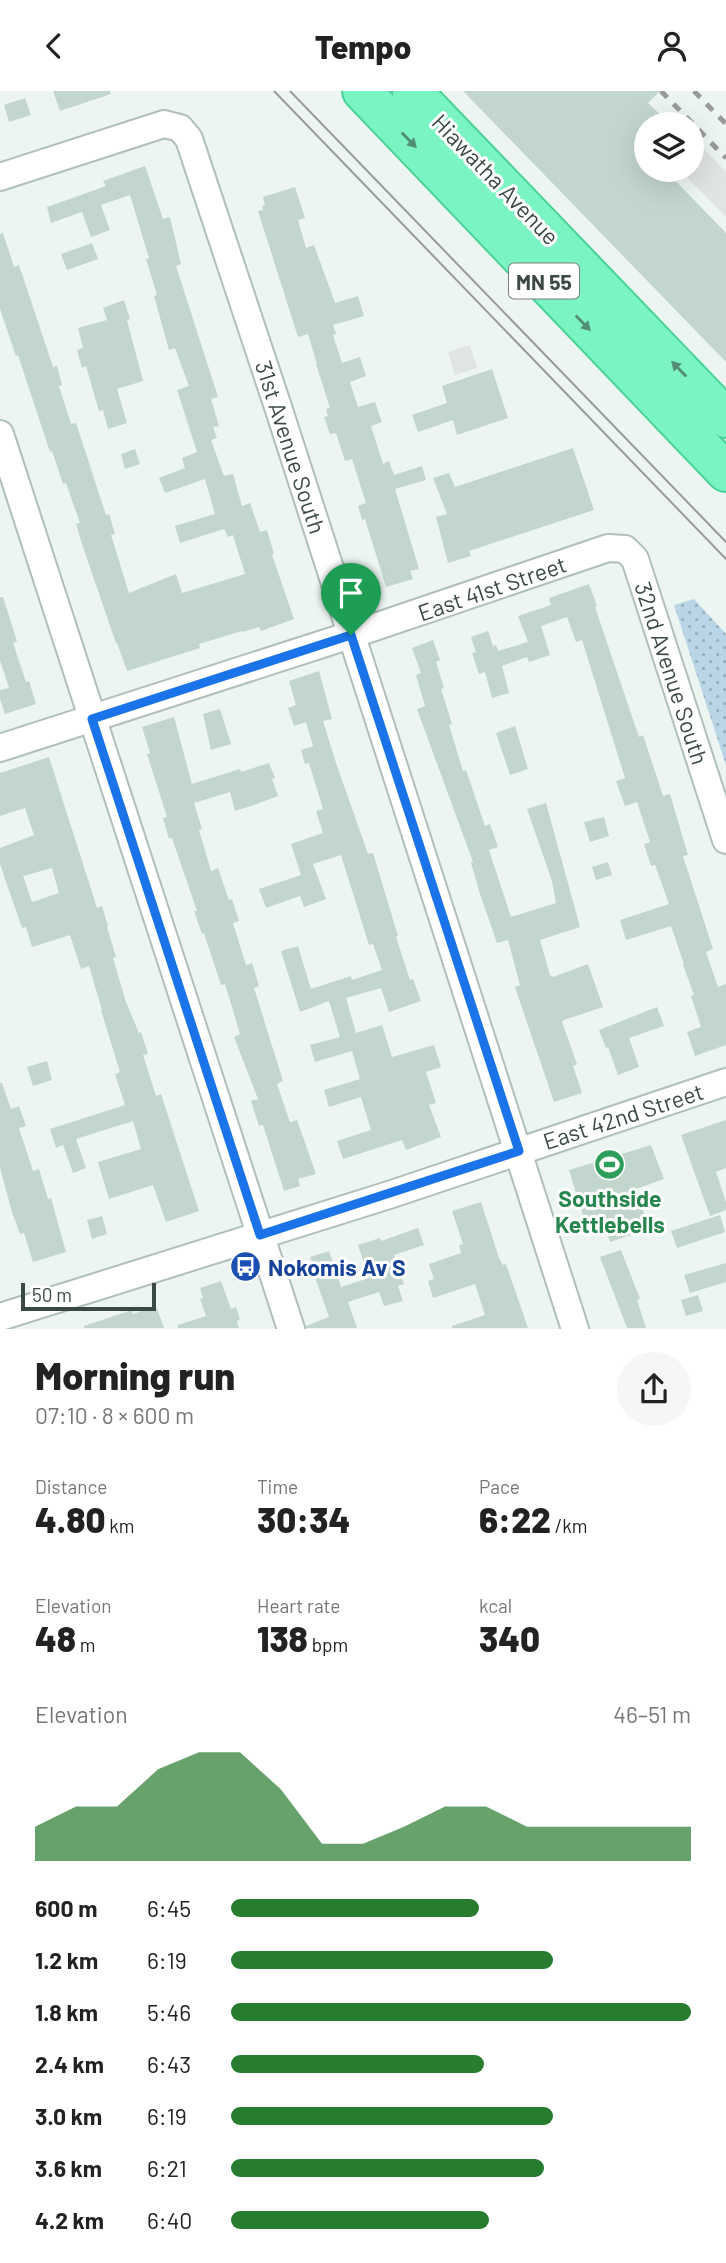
<!DOCTYPE html>
<html lang="en">
<head>
<meta charset="utf-8">
<style>
	body { margin:0; font-family:Barlow,sans-serif; background:#f6f6f6; color:#222; height:100vh; display:flex; flex-direction:column; font-size:26px; white-space:nowrap }
	* { box-sizing:border-box; margin:0 }
	p { font-size:23px; color:#767676 }
	.icon { flex:none; width:38px; height:38px; fill:none; stroke:currentColor; stroke-width:2; stroke-linecap:round; stroke-linejoin:round }
	.map { position:relative; height:1238px; overflow:hidden }
	.drawer { display:flex; flex-direction:column; background:#fff; flex:1 }
	.drawer>* { flex:none }
	.buttons { position:absolute; left:634px; top:21px; display:grid; gap:14px }
	.buttons a { display:grid; place-items:center; width:70px; height:70px; border-radius:50%; background:#fff; box-shadow:0 7px 28px #0002; font-size:35px }
	.scale { position:absolute; left:21px; bottom:18px; width:135px; box-sizing:border-box; padding-left:7px; border:4px solid #3a4942; border-top:0; font-size:19px; line-height:24px; white-space:nowrap; color:#3a4942; -webkit-text-stroke:5px #fff; paint-order:stroke }
	.pin { position:absolute; display:grid; place-items:center; width:60px; height:60px; color:#fff; margin:-72px -30px; border-radius:50% 50% 50% 0; rotate:-45deg; box-shadow:0 0 7px #0007 }
	.pin .icon { rotate:45deg }
	.round { display:grid; place-items:center; flex:none; width:74px; height:74px; border-radius:37px; background:#f6f6f6 }
	.summary { display:flex; align-items:center; justify-content:space-between; height:119px; padding:0 35px }
	h1 { font-size:38px; font-weight:800; line-height:52px }
	.stats { display:grid; grid-template-columns:repeat(3,1fr); gap:10px; height:119px; padding:7px 35px }
	.stats div { display:grid; align-content:center }
	.stats b { font-size:35px; font-weight:800 }
	.stats small { font-size:19px; font-weight:400 }
	.stats p { font-size:19px }
	.chart { height:196px; padding:14px 35px }
	.chart p { display:flex; justify-content:space-between }
	.chart svg { width:100%; height:126px; margin-top:7px; fill:#277c2e; opacity:.7 }
	ul { padding:0 35px; list-style:none; font-size:23px }
	li { display:grid; grid-template-columns:112px 84px 1fr; align-items:center; height:52px }
	li i { height:18px; border-radius:9px; background:#277c2e }
	header { display:flex; justify-content:space-between; align-items:center; height:91px; padding:0 35px; background:#fff; font-size:32px; font-weight:800 }
	.map>svg:first-child { display:block }
	.grass { fill:url(#grass-dots) }
	.parking { fill:#e0e4e2 }
	.building { fill:#c2d6cd; fill-rule:evenodd }
	.lines { fill:none; stroke-linecap:round; stroke-linejoin:round }
	.minor-casing { stroke:#afc0b9; stroke-width:30 }
	.highway-casing { stroke:#48d396; stroke-width:42 }
	.minor { stroke:#fff; stroke-width:26 }
	.highway { stroke:#79f4c2; stroke-width:38 }
	.tram { stroke:#9a9a9a; stroke-width:2 }
	.rail { stroke:#9a9a9a; stroke-width:5; stroke-dasharray:9 9; stroke-linecap:butt }
	.oneway { fill:#538d75 }
	.route-casing { stroke:#fff; stroke-width:14 }
	.route { stroke:#1a73e8; stroke-width:9 }
	.labels { text-anchor:middle; dominant-baseline:central; stroke-width:6; stroke-linejoin:round; paint-order:stroke }
	.shield { fill:#fff; stroke:#75807b; stroke-width:2 }
	.shield-label { font-size:21px; font-weight:bold; fill:#3a4942 }
	.street-label { font-size:23px; fill:#3a4942; stroke:#fff }
	.leisure-label { font-size:23px; font-weight:bold; fill:#27864d; stroke:#fff }
	.transit-label { font-size:23px; font-weight:bold; fill:#164399; stroke:#fff; text-anchor:start }
</style>
</head>
<body>
<header><svg class="icon" aria-label="back" viewBox="0 0 24 24"><path d="M15 5l-7 7 7 7"/></svg>Tempo<svg class="icon" aria-label="person" viewBox="0 0 24 24"><circle cx="12" cy="8" r="4"/><path d="M4 21q1-7 8-7t8 7"/></svg></header>
<div class="map">
<svg width="726" height="1238" viewBox="0 0 726 1238">
	<defs>
		<pattern id="grass-dots" width="8" height="8" patternUnits="userSpaceOnUse" patternTransform="scale(1.75)"><rect width="8" height="8" fill="#b9d5e6"/><path d="M2 2h.1M6 6h.1" fill="none" stroke="#97afbc" stroke-width="1.8" stroke-linecap="round"/></pattern>
	</defs>
	<rect width="100%" height="100%" fill="#ecf5f2"/>
	<!-- grass -->
	<path class="grass" d="M694 508 726 543V674L674 514Z"/>
	<!-- parking -->
	<g class="parking">
		<path d="M694 48 726 81V126L680 79H691V51Z"/>
		<path d="M470 254 477 277 455 284 448 261Z"/>
	</g>
	<!-- building -->
	<g class="building">
		<path d="M53 0H110L111 3 60 20Z"/>
		<path d="M463 0H660L648 12 670 33H646V79H665L726 142V271Z"/>
		<path d="M25 7 31 24 9 31 4 14Z"/>
		<path d="M145 75 163 128 170 126 181 173 176 175 218 306 211 308 219 335 213 336 217 347 211 349 224 385 233 383 242 415 250 412 260 441 267 439 274 463 272 464 294 528 261 540 259 536 242 541V540L199 553 200 557 127 580 117 552H116L82 453 76 433 80 432 66 392 63 393 52 360 50 361 18 264 16 265 0 218V143L3 142 14 176 19 174 53 276 57 275 62 294 59 295 71 333 76 332 106 424 109 423 115 443 111 444 129 502 176 483 182 502 245 483 233 444 228 446 224 438 180 452 175 435 215 423 205 388 165 402 159 387 185 377 182 367 197 361 177 299 189 295 175 257 169 259 154 205 157 204 146 168 149 167 130 104 101 114 110 139 91 146 82 121 51 132 47 116 106 95 103 90Z"/>
		<path d="M295 96 305 127 298 129 306 157 314 154 335 212 358 205 364 225 333 234 336 243 333 244 342 272 360 266 366 285 350 291 358 316 375 311 382 331 371 335 383 373 389 370 394 384 422 375 426 389 395 398 419 478 410 480 413 488 386 496 365 428 362 429 358 415 366 412 352 368 345 370 336 342 330 343 324 326 328 325 326 318 330 317 316 273H317L308 243 298 246 258 120 263 119 262 115 265 114 263 106Z"/>
		<path d="M92 152 98 168 67 179 61 163Z"/>
		<path d="M124 209 130 228 127 229 143 290 117 298 127 332 108 338 103 319 99 320 86 275 82 277 77 259 83 257 78 237 107 229 103 217Z"/>
		<path d="M492 278 508 327 457 344 453 329 418 341 412 324 447 312 442 295Z"/>
		<path d="M573 357 594 419 469 460 471 465 448 472 436 426 447 423 433 387 449 382 455 396Z"/>
		<path d="M135 358 140 373 125 378 121 363Z"/>
		<path d="M589 493 597 515 595 516 639 646 643 644 663 705 670 703 688 764 683 765 713 858 706 861 718 896 726 893V954L695 965 687 941 701 936 691 905 694 904 683 874 684 873 671 835 626 849 620 829 669 813 655 774 651 775 644 753 650 751 637 711 625 715 616 690 625 687 582 549 576 551 567 526 541 535 550 564 529 571 527 566 502 575 509 602 492 607 485 581 479 583 472 562 476 561 471 546 488 540 493 555 496 554 498 560 528 551 518 525 551 514 549 507Z"/>
		<path d="M0 506H3L17 550 13 552 26 591 29 590 36 613 5 623 0 608V599L9 597 0 569Z"/>
		<path d="M433 549 440 569 436 571 444 597 441 598 452 633 449 634 463 680 466 679 485 735 490 733 498 756 489 759 511 826 556 812 552 790 527 718 546 712 580 836 540 849 550 884 553 886 588 873 603 916 564 929 562 931 577 973 573 975 582 1002 554 1011 515 896 520 894 508 849 497 852 480 803 471 772 473 771 417 618 425 615 416 584 421 582 412 557Z"/>
		<path d="M319 580 332 628 323 630 336 672 368 763 373 762 398 845 396 846 410 889 413 888 421 910 389 921 381 897 346 907 356 942 382 934 392 966 434 954 441 976 426 981 436 1012 429 1014 441 1046 406 1059 402 1049 343 1068 337 1050 371 1039 361 1006 329 1016 324 999 360 988 352 960 315 971 310 954 340 946 329 910 300 921 281 860 298 855 311 898 351 885 352 889 382 879 373 853 369 854 341 764 313 773 326 808 304 816 300 805 266 817 259 798 301 784 291 753 323 742 316 720 323 718 309 672 305 673 301 659 313 655 306 631 294 635 288 617 296 614 289 590Z"/>
		<path d="M220 618 231 653 211 659 203 623Z"/>
		<path d="M174 626 192 693 240 678 241 681 269 672 275 687 272 688 278 705 251 715 235 720 230 701 194 712 202 738 199 739 211 780 218 777 229 809 232 808 239 830 233 832 246 874 252 872 259 895 254 897 283 990 277 993 290 1031 297 1029 316 1083 298 1088 300 1095 284 1100 263 1034 259 1035 251 1010 258 1008 234 946 240 943 225 893 221 894 204 842 202 843 194 820H197L172 747 169 748 163 727 167 726 147 663 150 662 142 636Z"/>
		<path d="M515 635 528 678 510 684 496 642Z"/>
		<path d="M49 666 97 817 102 815 108 835 107 836 116 866 113 867 126 911 139 942 141 941 148 963 143 964 156 1005 161 1003 199 1120 166 1131 153 1094 109 1108 98 1071 141 1058 133 1030 76 1048 86 1077 73 1082 63 1054 56 1057 50 1038 125 1014 115 983 120 981 101 919H102L89 875 81 878 70 844 32 856 26 836 22 837 0 773V757L34 744 25 717 0 725V682ZM52 777 59 802 32 811 23 785Z"/>
		<path d="M604 726 609 745 590 751 584 731Z"/>
		<path d="M608 771 612 784 596 789 592 776Z"/>
		<path d="M657 916 664 935 629 947 639 976 618 984 608 956 606 957 599 939Z"/>
		<path d="M47 970 52 989 33 995 27 976Z"/>
		<path d="M0 992H2L11 1018 19 1015 26 1035 19 1037 33 1080 39 1078 48 1108 51 1107 66 1161 33 1171 24 1142 20 1143 12 1121 0 1077Z"/>
		<path d="M726 1029V1077L716 1081 726 1111V1119L710 1125 681 1044Z"/>
		<path d="M651 1054 664 1088 636 1098 649 1138 610 1151 602 1125 585 1131 569 1079Z"/>
		<path d="M481 1111 499 1167 503 1174 506 1173 528 1237H452V1235L485 1224 475 1193 433 1207 428 1190 434 1188 429 1173 461 1162 459 1154 463 1153 452 1120Z"/>
		<path d="M720 1124 725 1141 677 1157 671 1140Z"/>
		<path d="M102 1125 107 1143 92 1148 87 1129Z"/>
		<path d="M418 1137 424 1154 394 1164 404 1193 398 1195 403 1210 384 1215 379 1201 348 1211 357 1237H306V1235L329 1226 310 1172 312 1171 310 1166 329 1160 341 1196 369 1187 358 1154 380 1147 381 1150Z"/>
		<path d="M621 1159 640 1208 637 1209 646 1237H627L600 1166Z"/>
		<path d="M726 1172V1191L690 1202 684 1184Z"/>
		<path d="M221 1190 231 1218 236 1216 240 1229 237 1230 239 1237H178V1234L206 1225 200 1208 203 1207 200 1197Z"/>
		<path d="M698 1204 703 1220 686 1225 681 1209Z"/>
		<path d="M156 1215 164 1237H84V1235L132 1219 133 1223Z"/>
	</g>
	<g class="lines">
		<defs>
			<g id="minor">
				<path d="M0 86 164 33 180 37 189 48 280 322 575 1238"/>
				<path d="M0 343 291 1238"/>
				<path d="M0 657 366 539 608 457 625 458 635 468 726 749"/>
				<path d="M0 1226 389 1104 726 991"/>
			</g>
			<g id="highway">
				<path d="M362 0 726 381"/>
				<path d="M412 0 726 327"/>
			</g>
		</defs>
		<!-- minor casing -->
		<use href="#minor" class="minor-casing"/>
		<!-- highway casing -->
		<use href="#highway" class="highway-casing"/>
		<!-- minor -->
		<use href="#minor" class="minor"/>
		<!-- highway -->
		<use href="#highway" class="highway"/>
		<!-- tram -->
		<g class="tram">
			<path d="M274 0 726 468"/>
			<path d="M290 0 726 451"/>
		</g>
		<!-- rail -->
		<g class="rail">
			<path d="M661 0 726 67"/>
			<path d="M694 0 726 33"/>
		</g>
	</g>
	<!-- one-way arrows -->
	<defs><path id="oneway-solid" d="M-6-.8H1V-3.2L6.5 0L1 3.2V.8H-6Z" transform="scale(1.75)"/></defs>
	<g class="oneway">
		<use href="#oneway-solid" transform="translate(409 49) rotate(46)"/>
		<use href="#oneway-solid" transform="translate(583 232) rotate(46)"/>
		<use href="#oneway-solid" transform="translate(679 278) rotate(-134)"/>
	</g>
	<g class="lines">
		<defs>
			<path id="route" d="M351 544 519 1060 260 1144 92 628Z"/>
		</defs>
		<!-- route casing -->
		<use href="#route" class="route-casing"/>
		<!-- route -->
		<use href="#route" class="route"/>
	</g>
	<!-- icons -->
	<defs>
		<symbol id="stadium-disc" viewBox="-11 -11 22 22"><circle r="9.5" fill="#2e9e5b" stroke="#fff"/><path d="M0-5a6.5 5 0 1 0 0 10a6.5 5 0 1 0 0-10ZM-3.5-1.8h7v3.6h-7Z" fill="#fff"/></symbol>
		<symbol id="bus-disc" viewBox="-11 -11 22 22"><circle r="9.5" fill="#1a4fb4" stroke="#fff"/><path d="M-5-6H5V4H4V6H2V4H-2V6H-4V4H-5ZM-3.5-4V0h7V-4ZM-3.5 1.2v1.5H-2V1.2ZM2 1.2v1.5H3.5V1.2Z" fill="#fff"/></symbol>
	</defs>
	<g fill-rule="evenodd">
		<use href="#stadium-disc" x="592" y="1056" width="35" height="35"/>
		<use href="#bus-disc" x="228" y="1158" width="35" height="35"/>
	</g>
	<g class="labels">
		<!-- shield labels -->
		<rect class="shield" x="509" y="172.5" width="70" height="35" rx="5"/>
		<g class="shield-label">
			<text x="544" y="190">MN 55</text>
		</g>
		<!-- street labels -->
		<g class="street-label">
			<text transform="translate(496 88) rotate(46)">Hiawatha Avenue</text>
			<text transform="translate(291 356) rotate(72)">31st Avenue South</text>
			<text transform="translate(492 497) rotate(-19)">East 41st Street</text>
			<text transform="translate(672 582) rotate(72)">32nd Avenue South</text>
			<text transform="translate(623 1025) rotate(-18)">East 42nd Street</text>
		</g>
		<!-- leisure labels -->
		<g class="leisure-label">
			<text x="610" y="1107">Southside<tspan x="610" dy="26">Kettlebells</tspan></text>
		</g>
		<!-- transit labels -->
		<g class="transit-label">
			<text x="268" y="1176">Nokomis Av S</text>
		</g>
	</g>
</svg>
<div class="buttons">
<a><svg class="icon" aria-label="layers" viewBox="0 0 24 24"><path d="M12 4l9 5-9 5-9-5zM3 14l9 5 9-5"/></svg></a>
</div>
<div class="scale">50 m</div>
<div class="pin" style="left:351px;top:544px;background:#1e9e55"><svg class="icon" aria-label="arrive" viewBox="0 0 24 24"><path d="M6 21V4h12l-3 4 3 4H6"/></svg></div>
</div>
<section class="drawer">
<div class="summary"><div><h1>Morning run</h1><p>07:10 · 8 × 600 m</p></div><a class="round"><svg class="icon" aria-label="share" viewBox="0 0 24 24"><path d="M12 15V3M7 8l5-5 5 5M5 13v7h14v-7"/></svg></a></div>
<div class="stats">
<div><p>Distance</p><b>4.80<small> km</small></b></div>
<div><p>Time</p><b>30:34</b></div>
<div><p>Pace</p><b>6:22<small> /km</small></b></div>
</div>
<div class="stats">
<div><p>Elevation</p><b>48<small> m</small></b></div>
<div><p>Heart rate</p><b>138<small> bpm</small></b></div>
<div><p>kcal</p><b>340</b></div>
</div>
<div class="chart"><p><span>Elevation</span>46–51 m</p>
<svg viewBox="0 0 160 44" preserveAspectRatio="none"><path d="M0 44V32L10 25L20 25L30 12L40 6L50 6L60 19L70 38L80 38L90 32L100 25L110 25L120 32L130 32L140 32L150 32L160 32V44z"/></svg>
</div>
<ul>
<li><b>600 m</b>6:45<i style="width:54%"></i></li>
<li><b>1.2 km</b>6:19<i style="width:70%"></i></li>
<li><b>1.8 km</b>5:46<i style="width:100%"></i></li>
<li><b>2.4 km</b>6:43<i style="width:55%"></i></li>
<li><b>3.0 km</b>6:19<i style="width:70%"></i></li>
<li><b>3.6 km</b>6:21<i style="width:68%"></i></li>
<li><b>4.2 km</b>6:40<i style="width:56%"></i></li>
</ul>
</section>
</body>
</html>
